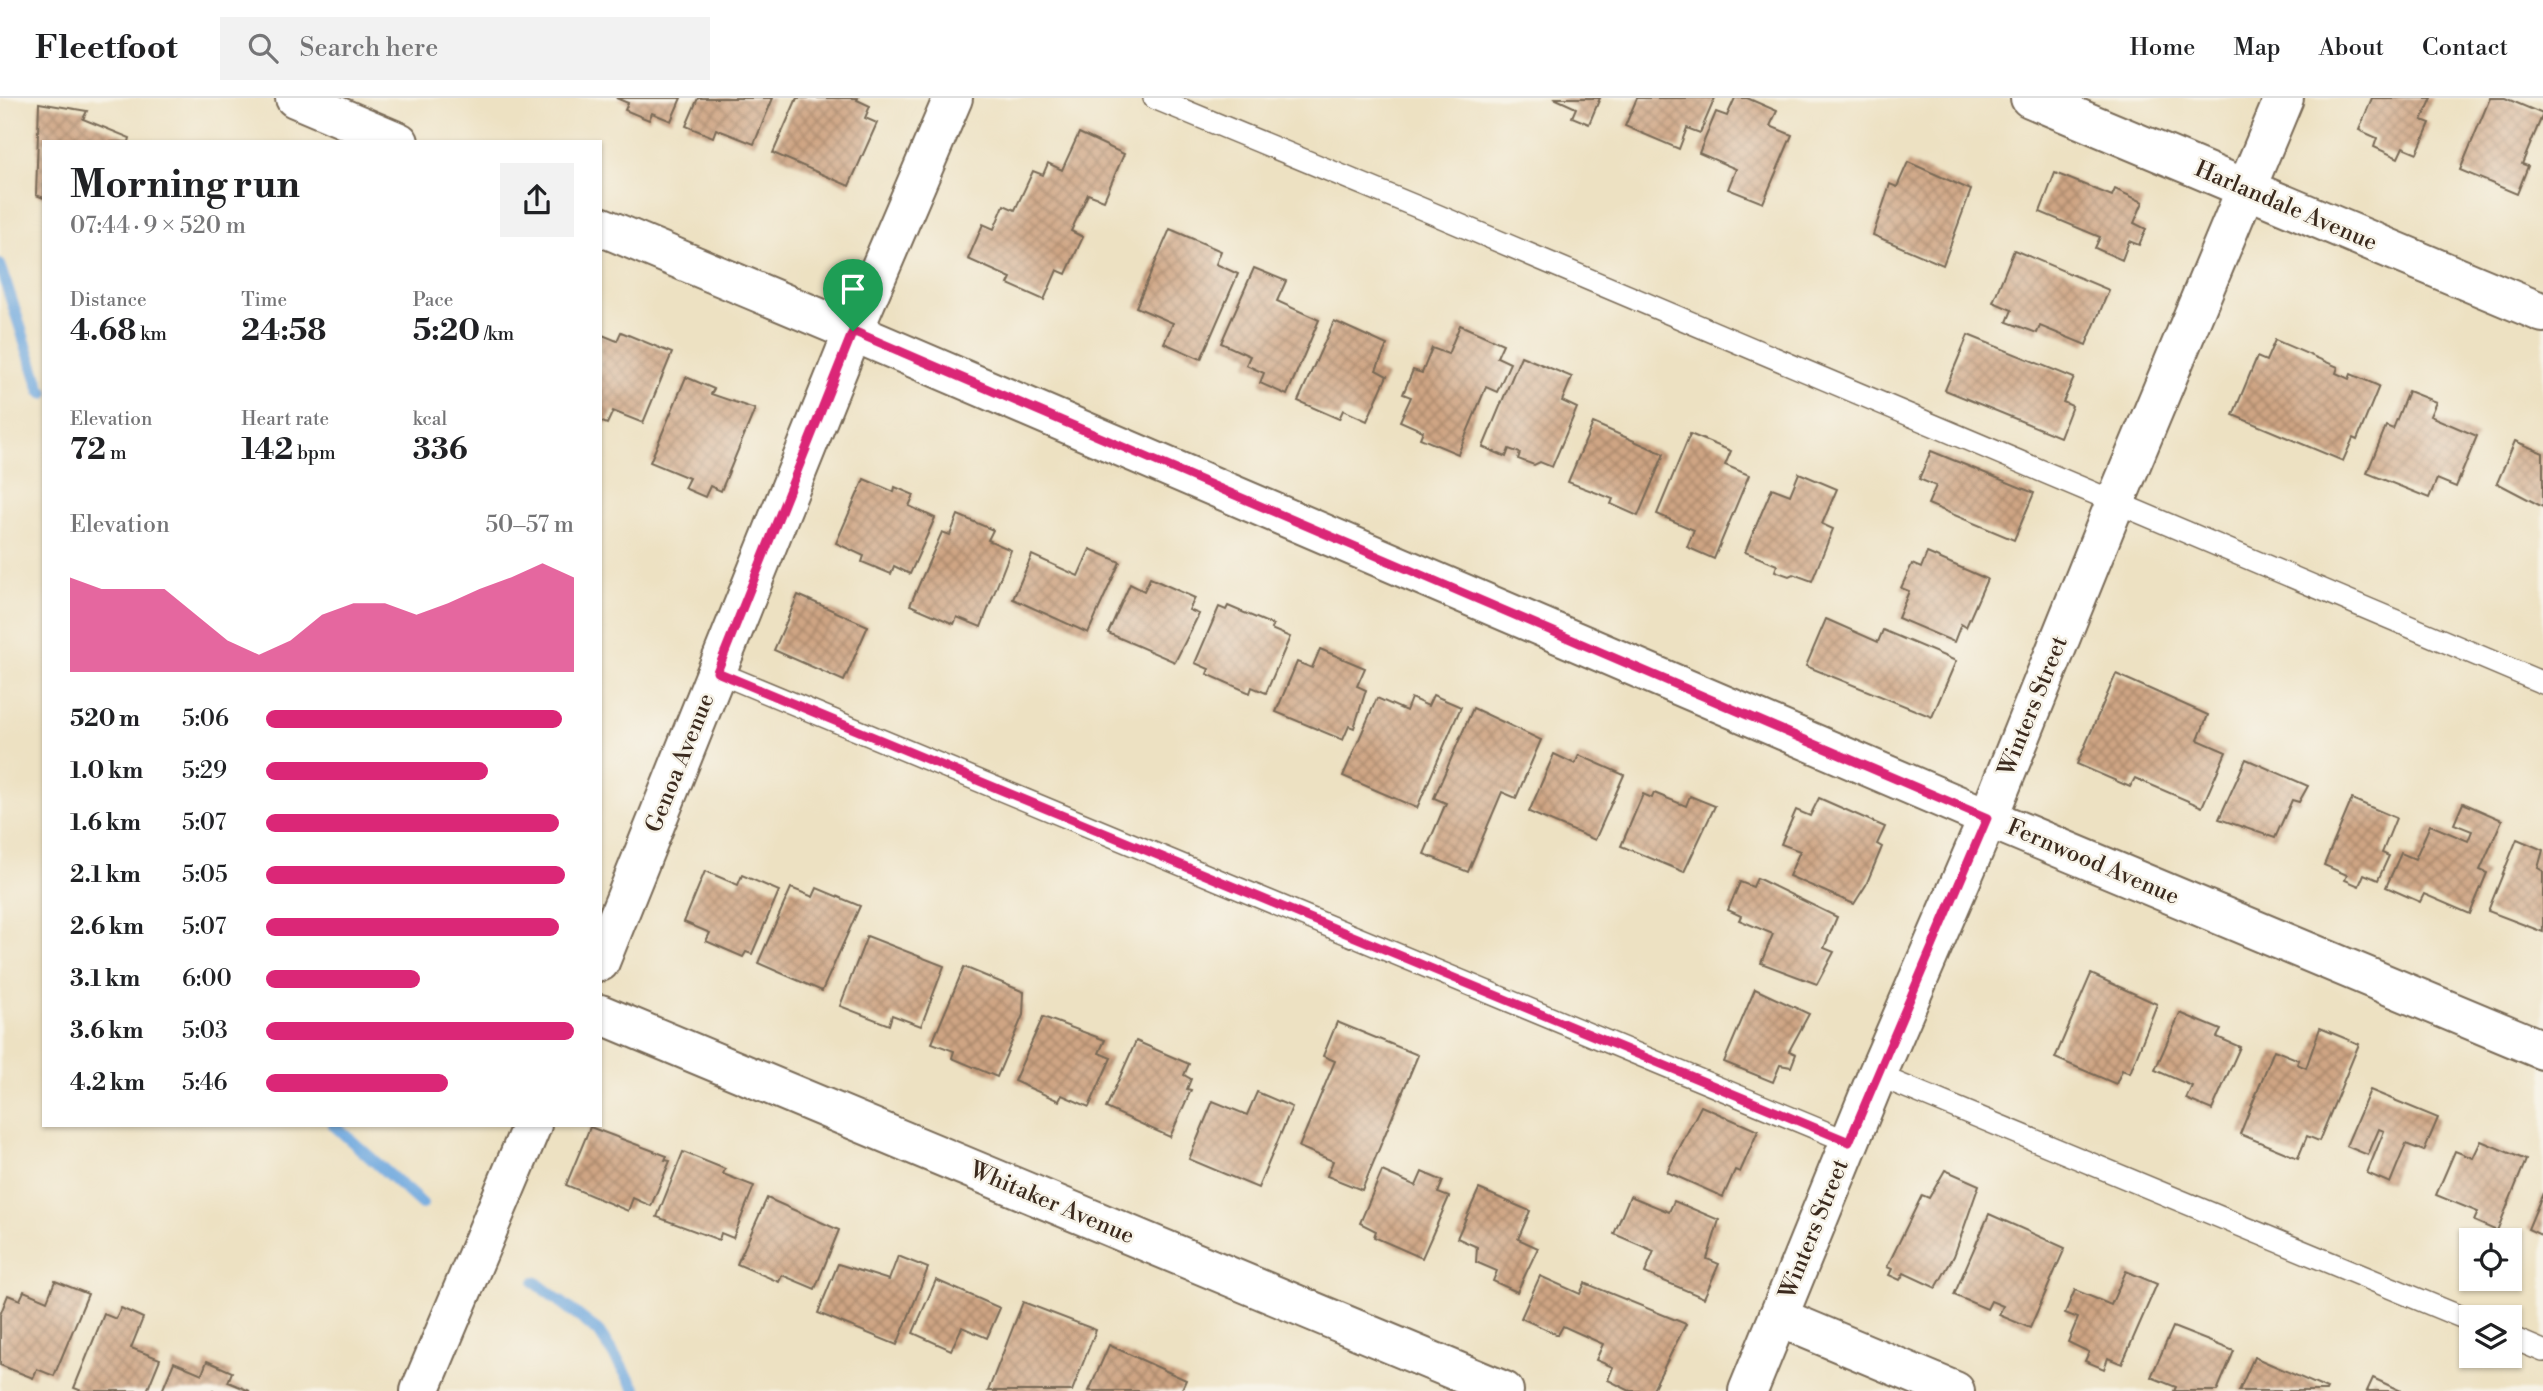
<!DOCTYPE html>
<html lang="en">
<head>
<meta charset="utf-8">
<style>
	body { margin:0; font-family:"Libre Bodoni",serif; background:#f2f2f2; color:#202124; height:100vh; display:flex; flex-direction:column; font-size:26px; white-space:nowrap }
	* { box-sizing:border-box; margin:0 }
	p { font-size:23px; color:#757577 }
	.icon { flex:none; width:38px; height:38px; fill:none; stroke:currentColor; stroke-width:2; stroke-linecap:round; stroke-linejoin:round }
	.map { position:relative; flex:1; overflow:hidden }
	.drawer { position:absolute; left:42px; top:42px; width:560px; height:987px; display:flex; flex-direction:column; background:#fff; border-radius:0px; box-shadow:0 2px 5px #0004 }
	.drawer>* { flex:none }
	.controls { position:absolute; left:2459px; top:1130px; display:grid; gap:14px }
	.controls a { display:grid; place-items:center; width:63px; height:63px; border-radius:0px; background:#fff; box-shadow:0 2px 5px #0004; font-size:35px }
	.pin { position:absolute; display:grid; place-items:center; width:60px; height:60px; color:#fff; margin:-72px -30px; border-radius:50% 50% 50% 0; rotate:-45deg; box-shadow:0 0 7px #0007 }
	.pin .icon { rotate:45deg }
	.round { display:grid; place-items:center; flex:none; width:74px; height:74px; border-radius:0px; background:#f2f2f2 }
	.head { display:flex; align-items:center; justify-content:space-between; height:119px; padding:0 28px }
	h1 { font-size:38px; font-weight:700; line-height:52px }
	.stats { display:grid; grid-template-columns:repeat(3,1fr); gap:10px; height:119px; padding:7px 28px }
	.stats div { display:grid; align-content:center }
	.stats b { font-size:30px; font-weight:700 }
	.stats small { font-size:19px; font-weight:400 }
	.stats p { font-size:19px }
	.chart { height:196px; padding:14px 28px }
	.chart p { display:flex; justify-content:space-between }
	.chart svg { width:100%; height:126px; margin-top:7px; fill:#db2777; opacity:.7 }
	ul { padding:0 28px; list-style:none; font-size:23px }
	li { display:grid; grid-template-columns:112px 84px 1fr; align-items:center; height:52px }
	li i { height:18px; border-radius:9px; background:#db2777 }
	header { display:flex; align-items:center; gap:42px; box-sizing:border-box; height:98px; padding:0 35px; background:#fff; border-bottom:2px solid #e0e0e0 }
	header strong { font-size:33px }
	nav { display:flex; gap:38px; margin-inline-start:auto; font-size:24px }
	.search { width:490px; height:63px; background:#f2f2f2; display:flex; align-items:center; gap:18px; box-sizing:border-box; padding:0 24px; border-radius:0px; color:#757577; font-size:26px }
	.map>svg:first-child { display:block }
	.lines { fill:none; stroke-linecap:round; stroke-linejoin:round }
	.stream { stroke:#70a9df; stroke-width:12 }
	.building { fill:url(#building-cross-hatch) }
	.service-casing { stroke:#796a57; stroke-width:24 }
	.minor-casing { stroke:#796a57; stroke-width:42 }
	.service { stroke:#fff; stroke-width:21 }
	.minor { stroke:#fff; stroke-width:38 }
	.route-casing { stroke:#fff; stroke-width:14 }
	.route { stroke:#db2777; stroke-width:9 }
	.labels { text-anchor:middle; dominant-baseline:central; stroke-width:5; stroke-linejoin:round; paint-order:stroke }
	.street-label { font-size:23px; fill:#3b2a1e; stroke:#f7f3e8 }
</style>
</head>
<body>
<header>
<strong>Fleetfoot</strong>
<div class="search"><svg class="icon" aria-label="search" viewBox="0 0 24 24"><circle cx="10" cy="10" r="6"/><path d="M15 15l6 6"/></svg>Search here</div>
<nav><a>Home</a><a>Map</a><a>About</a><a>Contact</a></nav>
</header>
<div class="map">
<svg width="2543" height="1293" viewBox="0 0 2543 1293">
	<defs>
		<pattern id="building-cross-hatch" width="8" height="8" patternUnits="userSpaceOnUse" patternTransform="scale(1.75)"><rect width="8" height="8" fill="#cfa584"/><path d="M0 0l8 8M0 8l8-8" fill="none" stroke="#a9876b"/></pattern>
	</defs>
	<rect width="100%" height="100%" fill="#f7f3e8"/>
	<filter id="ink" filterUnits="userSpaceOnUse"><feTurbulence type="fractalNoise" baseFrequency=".0143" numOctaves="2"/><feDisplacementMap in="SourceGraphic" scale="14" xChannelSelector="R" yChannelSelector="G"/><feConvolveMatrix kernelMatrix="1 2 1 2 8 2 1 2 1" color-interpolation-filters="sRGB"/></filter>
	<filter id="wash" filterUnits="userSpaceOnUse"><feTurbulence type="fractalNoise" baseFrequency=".00686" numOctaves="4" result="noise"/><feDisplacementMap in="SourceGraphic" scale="28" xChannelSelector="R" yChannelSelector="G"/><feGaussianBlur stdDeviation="1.57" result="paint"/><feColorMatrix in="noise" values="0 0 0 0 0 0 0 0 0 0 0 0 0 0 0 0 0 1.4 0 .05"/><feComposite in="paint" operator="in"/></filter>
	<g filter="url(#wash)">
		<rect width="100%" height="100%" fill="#ede1c2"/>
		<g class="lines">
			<!-- stream -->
			<g class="stream">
				<path d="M0 167 41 293 44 295"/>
				<path d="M334 1027 422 1106"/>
				<path d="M535 1184 599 1234 637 1293"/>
			</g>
		</g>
		<g id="blocks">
			<!-- building -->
			<g class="building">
				<path d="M616 0H681L671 23 652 15 649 22 625 12 628 5Z"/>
				<path d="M698 0H773L754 46 716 31 713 39 686 28Z"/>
				<path d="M797 0H858L857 2 870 8 865 20 877 25 849 88 773 55Z"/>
				<path d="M1554 0H1600L1589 26 1572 19 1576 10Z"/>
				<path d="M1637 0H1715L1700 35 1687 30 1679 51 1625 28Z"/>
				<path d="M1735 0H1747L1777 13 1770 28 1792 37 1763 105 1728 91 1736 71 1699 55 1716 14 1727 18Z"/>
				<path d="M2372 0H2432L2422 22 2430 25 2417 55 2403 49 2398 60 2374 49 2377 40 2359 32Z"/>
				<path d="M2490 0H2505L2543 16 2522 66 2528 68 2517 96 2460 72Z"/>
				<path d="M39 5 87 13 83 21 130 40 129 44H44V100L36 97Z"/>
				<path d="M1079 35 1124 56 1104 102 1088 96 1071 133 1083 139 1066 176 1057 172 1044 202 1008 186 1011 180 968 161 983 126 994 131 1004 107 1015 112 1033 73 1043 77 1048 65 1062 72Z"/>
				<path d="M1908 64 1971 92 1943 167 1873 137 1890 86 1897 89Z"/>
				<path d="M2055 75 2112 98 2115 91 2143 104 2134 125 2146 131 2139 147 2129 143 2122 162 2095 150 2100 139 2040 114Z"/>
				<path d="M1170 131 1221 153 1216 166 1238 176 1201 261 1164 245 1173 225 1136 209Z"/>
				<path d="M2014 152 2109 192 2086 247 2040 228 2037 235 2007 224 2012 212 1993 204Z"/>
				<path d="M1254 170 1286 183 1277 203 1319 222 1287 297 1260 285 1264 275 1246 267 1250 258 1221 245Z"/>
				<path d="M1334 223 1387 247 1376 272 1387 278 1367 323 1343 312 1339 321 1298 303Z"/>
				<path d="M1460 227 1503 246 1497 259 1510 265 1497 294 1486 289 1458 356 1420 340 1423 333 1400 323 1411 299 1403 296 1413 272 1422 275 1432 250 1448 256Z"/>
				<path d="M621 234 672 255 643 325 613 313 607 326 600 323V236L617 243Z"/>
				<path d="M1968 237 2074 280 2063 304 2072 308 2060 339 1945 292Z"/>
				<path d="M2275 242 2338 269 2336 275 2349 281 2351 276 2379 288 2357 342 2353 340 2343 363 2233 317 2257 259 2266 263Z"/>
				<path d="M1521 258 1572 279 1562 303 1577 310 1552 369 1540 364 1534 367 1518 361 1520 355 1509 351 1506 359 1483 349Z"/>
				<path d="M686 279 714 291 711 296 755 311 721 393 710 388 705 399 684 390 689 380 650 364Z"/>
				<path d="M2408 293 2436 304 2430 318 2477 338 2456 389 2437 381 2429 400 2367 375 2386 328 2393 331Z"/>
				<path d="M1593 325 1664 356 1638 418 1611 406 1613 401 1568 384Z"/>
				<path d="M1690 336 1731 353 1725 367 1749 377 1714 461 1687 449 1694 432 1657 416Z"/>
				<path d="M2515 343 2543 355V409L2497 385Z"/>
				<path d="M1931 353 2034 395 2014 442 1928 406 1936 388 1919 381Z"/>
				<path d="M1799 375 1837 391 1822 426 1833 431 1812 483 1793 476 1789 478 1775 473 1777 467 1745 454 1772 390 1790 397Z"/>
				<path d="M864 381 894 394 895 389 914 397 909 408 935 420 910 476 894 468 891 476 862 464 864 458 836 445Z"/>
				<path d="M958 417 993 432 988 442 1011 452 981 529 957 519 954 526 910 507 942 434 950 437Z"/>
				<path d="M1090 451 1120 464 1088 535 1013 501 1032 457 1078 478Z"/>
				<path d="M1927 455 1987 481 1966 529 1961 526 1954 544 1898 520 1909 493 1901 490 1912 466 1921 470Z"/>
				<path d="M1150 480 1195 500 1189 512 1199 516 1175 564 1108 535 1130 486 1144 493Z"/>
				<path d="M798 497 868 528 844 583 774 552Z"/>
				<path d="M1228 508 1273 527 1271 531 1290 539 1266 595 1252 589 1250 595 1207 576 1209 571 1195 565 1219 509 1226 512Z"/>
				<path d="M1826 521 1878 544 1883 532 1956 563 1932 619 1806 568Z"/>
				<path d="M1320 551 1365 570 1357 588 1366 592 1354 630 1349 628 1343 642 1276 614 1297 564 1312 570Z"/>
				<path d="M2116 576 2208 617 2198 642 2226 654 2202 709 2135 680 2130 689 2077 666Z"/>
				<path d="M1433 597 1461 609 1417 710 1343 678 1377 600 1406 613 1411 600 1428 608Z"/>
				<path d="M1473 610 1541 642 1516 700 1502 694 1468 774 1424 756 1446 705 1434 700Z"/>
				<path d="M1554 656 1575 666 1579 657 1624 677 1595 742 1529 714Z"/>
				<path d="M2246 661 2308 688 2299 704 2292 702 2275 740 2219 721Z"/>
				<path d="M1654 695 1686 708 1690 698 1715 708 1684 774 1621 748 1643 696 1652 700Z"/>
				<path d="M1819 700 1885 729 1877 746 1882 749 1866 787 1854 806 1789 778 1800 753 1781 746 1796 712 1810 718Z"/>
				<path d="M2352 701 2396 720 2382 755 2389 758 2378 782 2364 776 2359 788 2345 782 2347 777 2324 767Z"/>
				<path d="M2463 705 2502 722 2480 772 2487 775 2470 816 2424 796 2420 804 2386 789 2401 755 2415 761 2430 727 2468 743 2472 733 2454 726Z"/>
				<path d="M2517 741 2543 752 2538 770 2543 773V834L2488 813Z"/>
				<path d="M705 773 738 787 742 777 779 793 752 856 746 854 743 859 706 843 710 835 684 824Z"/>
				<path d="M1757 780 1837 819 1824 850 1834 854 1817 886 1761 865 1773 836 1739 822 1741 818 1728 812 1740 784 1753 789Z"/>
				<path d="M791 790 813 799 817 790 860 808 822 893 758 865Z"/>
				<path d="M867 838 944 868 921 928 892 917 889 927 840 908Z"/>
				<path d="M964 869 1024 894 1023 917 997 979 952 960 954 953 932 945Z"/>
				<path d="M2091 876 2157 906 2130 975 2122 972 2116 986 2055 960Z"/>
				<path d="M1755 891 1809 916 1789 953 1796 956 1791 969 1780 967 1773 984 1724 964Z"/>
				<path d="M2180 915 2221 932 2217 939 2240 949 2212 1012 2186 1001 2192 988 2155 972Z"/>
				<path d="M1043 919 1105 942 1099 955 1111 960 1089 1009 1062 997 1059 1003 1014 983Z"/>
				<path d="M1337 924 1418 957 1362 1092 1327 1078 1333 1063 1299 1049 1335 963 1323 958Z"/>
				<path d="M2320 930 2359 946 2319 1043 2307 1038 2298 1060 2240 1036 2274 952 2299 962 2297 966 2306 970Z"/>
				<path d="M1136 943 1189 966 1184 977 1191 981 1187 991 1191 992 1170 1039 1106 1010Z"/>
				<path d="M2370 992 2438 1020 2424 1053 2406 1046 2390 1085 2367 1075 2384 1033 2379 1031 2368 1057 2346 1048Z"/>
				<path d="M1257 994 1292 1009 1258 1090 1189 1061 1213 1003 1247 1017Z"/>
				<path d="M1701 1008 1758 1033 1740 1074 1735 1072 1723 1099 1667 1074Z"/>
				<path d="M590 1029 667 1058 665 1062 670 1063 651 1108 633 1100 628 1113 566 1087Z"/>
				<path d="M2481 1043 2526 1062 2497 1133 2474 1123 2478 1114 2436 1097 2455 1053 2473 1060Z"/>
				<path d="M683 1054 725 1071 723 1076 754 1088 733 1140 721 1135 719 1142 657 1119Z"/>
				<path d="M1945 1072 1979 1087 1954 1158 1936 1190 1904 1175 1900 1182 1889 1177 1892 1171 1887 1169 1922 1097 1929 1100Z"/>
				<path d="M1382 1073 1416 1088 1422 1074 1443 1083 1438 1095 1449 1099 1422 1160 1374 1139 1376 1133 1360 1125Z"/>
				<path d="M1479 1091 1530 1113 1518 1141 1538 1150 1517 1194 1493 1183 1497 1173 1476 1164 1477 1149 1457 1140Z"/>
				<path d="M2543 1095V1138L2528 1131Z"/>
				<path d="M1630 1098 1669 1114 1674 1103 1719 1122 1707 1161 1719 1166 1704 1200 1645 1175 1654 1153 1614 1136Z"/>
				<path d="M767 1100 839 1132 815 1191 782 1177 779 1184 737 1166Z"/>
				<path d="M1989 1116 2065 1150 2030 1230 1999 1217 2003 1208 1991 1203 1987 1211 1954 1197Z"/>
				<path d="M898 1158 928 1170 897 1247 818 1215 838 1166 889 1182Z"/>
				<path d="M2126 1173 2157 1186 2122 1266 2108 1260 2104 1271 2085 1263 2089 1254 2068 1244 2078 1220 2065 1215 2075 1192 2111 1207Z"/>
				<path d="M1540 1178 1580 1196 1585 1185 1686 1226 1652 1293H1630L1608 1282 1613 1269 1596 1262 1603 1246 1563 1228 1558 1237 1521 1220Z"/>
				<path d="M936 1182 1000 1210 987 1240 962 1229 951 1252 913 1235Z"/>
				<path d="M55 1183 88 1196 54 1278 37 1271 33 1280 0 1267V1217L8 1197 20 1202 24 1193 47 1203Z"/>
				<path d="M1023 1204 1096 1232 1072 1293H988Z"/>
				<path d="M121 1210 143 1220 131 1250 160 1261 147 1293H82L74 1290 104 1216 116 1221Z"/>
				<path d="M2173 1229 2234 1253 2217 1293H2174L2176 1289 2151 1279Z"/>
				<path d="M1109 1247 1186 1282 1181 1293H1089Z"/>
				<path d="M2254 1259 2327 1291 2326 1293H2239Z"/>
				<path d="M207 1263 232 1274 228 1284 250 1293H162L174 1264 202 1276Z"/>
				<path d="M2373 1280 2401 1293H2367Z"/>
			</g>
		</g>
	</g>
	<g filter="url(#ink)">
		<use href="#blocks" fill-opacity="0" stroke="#796a57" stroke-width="2"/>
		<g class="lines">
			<defs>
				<g id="service">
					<path d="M1154 0 1420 110 2543 585"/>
					<path d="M717 574 1849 1044"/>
					<path d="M1877 977 2471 1223"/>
					<path d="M2510 1239 2543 1253"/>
				</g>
				<g id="minor">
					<path d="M295 0 399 44"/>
					<path d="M2030 0 2543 215"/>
					<path d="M600 128 853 234 1988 720 2543 952"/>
					<path d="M600 864 853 234 953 0"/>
					<path d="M600 916 1504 1293"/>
					<path d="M1778 1219 1955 1293"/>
					<path d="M420 1293 532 1027"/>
					<path d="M1748 1293 1877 977 1988 720 2115 405 2284 0"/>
				</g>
			</defs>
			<!-- service casing -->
			<use href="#service" class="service-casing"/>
			<!-- minor casing -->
			<use href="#minor" class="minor-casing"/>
			<!-- service -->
			<use href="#service" class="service"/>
			<!-- minor -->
			<use href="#minor" class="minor"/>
		</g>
	</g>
	<g class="lines" filter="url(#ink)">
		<defs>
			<path id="route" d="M853 233 1987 720 1849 1044 717 574Z"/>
		</defs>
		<!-- route casing -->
		<use href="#route" class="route-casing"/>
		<!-- route -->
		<use href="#route" class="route"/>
	</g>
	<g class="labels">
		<!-- street labels -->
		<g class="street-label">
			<text transform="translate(2286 108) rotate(23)">Harlandale Avenue</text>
			<text transform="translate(2033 608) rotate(-68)">Winters Street</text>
			<text transform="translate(680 665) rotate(-68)">Genoa Avenue</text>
			<text transform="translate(2093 764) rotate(23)">Fernwood Avenue</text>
			<text transform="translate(1052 1105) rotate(23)">Whitaker Avenue</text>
			<text transform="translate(1814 1131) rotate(-68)">Winters Street</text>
		</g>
	</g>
</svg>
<div class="controls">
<a><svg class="icon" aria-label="locate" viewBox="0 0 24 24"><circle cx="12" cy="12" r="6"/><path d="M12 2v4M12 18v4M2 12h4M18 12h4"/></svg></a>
<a><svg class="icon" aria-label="layers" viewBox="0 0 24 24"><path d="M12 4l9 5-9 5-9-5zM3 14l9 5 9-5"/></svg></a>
</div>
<div class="pin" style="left:853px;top:233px;background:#1e9e55"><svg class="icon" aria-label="arrive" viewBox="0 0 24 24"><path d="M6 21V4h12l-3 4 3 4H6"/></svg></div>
<section class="drawer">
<div class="head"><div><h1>Morning run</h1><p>07:44 · 9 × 520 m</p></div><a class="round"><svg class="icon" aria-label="share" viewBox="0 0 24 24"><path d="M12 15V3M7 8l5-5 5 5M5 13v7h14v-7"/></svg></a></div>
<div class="stats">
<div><p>Distance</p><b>4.68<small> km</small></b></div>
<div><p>Time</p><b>24:58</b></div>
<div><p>Pace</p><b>5:20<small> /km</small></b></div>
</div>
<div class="stats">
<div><p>Elevation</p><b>72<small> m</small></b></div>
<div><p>Heart rate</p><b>142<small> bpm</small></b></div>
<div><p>kcal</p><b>336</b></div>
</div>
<div class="chart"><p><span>Elevation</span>50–57 m</p>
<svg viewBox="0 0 160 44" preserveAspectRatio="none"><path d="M0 44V11L10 15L20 15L30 15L40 24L50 33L60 38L70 33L80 24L90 20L100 20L110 24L120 20L130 15L140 11L150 6L160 11V44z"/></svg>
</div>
<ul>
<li><b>520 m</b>5:06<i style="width:96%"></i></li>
<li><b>1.0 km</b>5:29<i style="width:72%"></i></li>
<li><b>1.6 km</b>5:07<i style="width:95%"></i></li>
<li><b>2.1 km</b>5:05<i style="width:97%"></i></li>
<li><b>2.6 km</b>5:07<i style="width:95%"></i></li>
<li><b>3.1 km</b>6:00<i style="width:50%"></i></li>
<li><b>3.6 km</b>5:03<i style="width:100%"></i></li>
<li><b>4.2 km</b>5:46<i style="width:59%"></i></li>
</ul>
</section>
</div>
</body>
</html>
